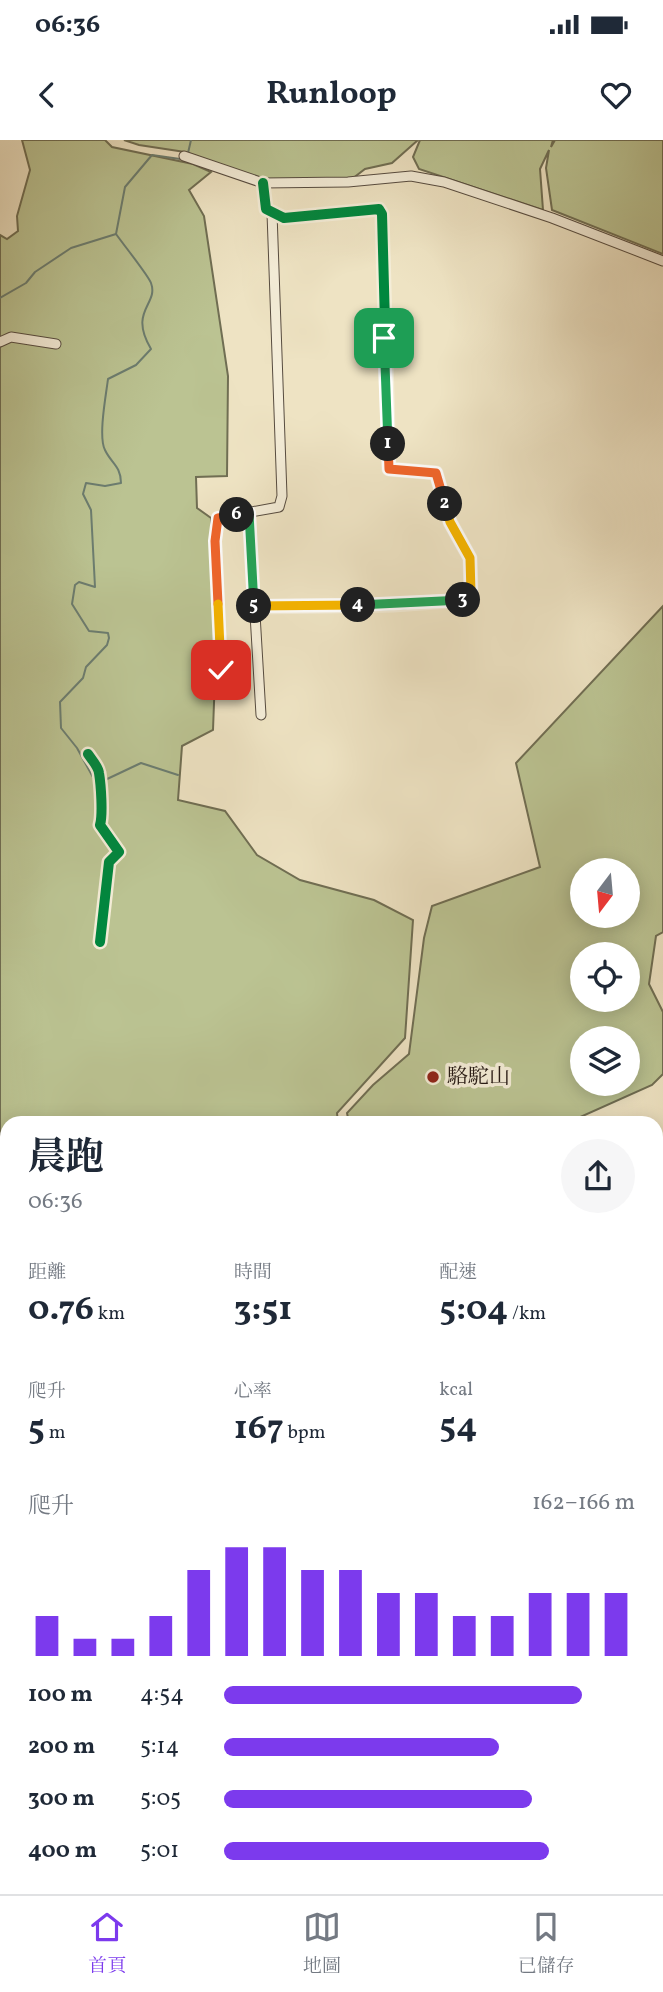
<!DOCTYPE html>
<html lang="zh-TW">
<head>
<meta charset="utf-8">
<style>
	body { margin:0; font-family:Vollkorn,"Noto Serif TC",serif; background:#f6f6f7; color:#1f2937; height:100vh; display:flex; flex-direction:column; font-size:26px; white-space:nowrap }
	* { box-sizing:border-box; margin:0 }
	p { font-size:23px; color:#747a83 }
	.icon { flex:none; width:38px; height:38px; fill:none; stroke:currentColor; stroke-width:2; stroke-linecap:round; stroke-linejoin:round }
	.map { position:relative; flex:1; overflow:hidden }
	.sheet { position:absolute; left:0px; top:976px; width:663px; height:779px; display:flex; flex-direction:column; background:#fff; border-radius:21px 21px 0 0; box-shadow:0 4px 18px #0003 }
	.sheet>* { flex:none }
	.needle { width:46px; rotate:196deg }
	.fabs { position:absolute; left:570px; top:718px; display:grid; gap:14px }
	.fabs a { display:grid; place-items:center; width:70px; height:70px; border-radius:50%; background:#fff; box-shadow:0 4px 18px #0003; font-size:35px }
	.pin { position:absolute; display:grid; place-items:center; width:60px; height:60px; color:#fff; margin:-30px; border-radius:14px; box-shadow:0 4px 10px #0006 }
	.km { position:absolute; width:35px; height:35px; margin:-18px; border-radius:50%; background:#222; color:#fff; font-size:19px; line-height:35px; text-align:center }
	.round { display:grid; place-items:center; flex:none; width:74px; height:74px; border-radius:37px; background:#f6f6f7 }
	.overview { display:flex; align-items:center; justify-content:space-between; height:119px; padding:0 28px }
	h1 { font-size:38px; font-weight:700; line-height:52px }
	.figures { display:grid; grid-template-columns:repeat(3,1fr); gap:10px; height:119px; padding:7px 28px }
	.figures div { display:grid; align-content:center }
	.figures b { font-size:35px; font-weight:700 }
	.figures small { font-size:19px; font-weight:400 }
	.figures p { font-size:19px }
	.chart { height:196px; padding:14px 28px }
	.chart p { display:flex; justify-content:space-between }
	.chart svg { width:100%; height:126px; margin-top:7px; stroke:#7c3aed; stroke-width:6 }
	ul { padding:0 28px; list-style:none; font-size:23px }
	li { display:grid; grid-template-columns:112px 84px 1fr; align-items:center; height:52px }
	li i { height:18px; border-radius:9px; background:#7c3aed }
	.status { display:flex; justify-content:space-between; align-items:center; height:49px; padding:0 35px; background:#fff; direction:ltr }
	.status svg { height:19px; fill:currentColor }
	header { display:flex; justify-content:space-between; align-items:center; height:91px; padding:0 28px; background:#fff; font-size:32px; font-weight:700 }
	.menu { display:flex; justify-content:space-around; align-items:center; height:98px; border-top:2px solid #e0e1e3; background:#fff; font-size:19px; color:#747a83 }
	.menu a { display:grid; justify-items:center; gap:4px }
	.menu .on { color:#7c3aed }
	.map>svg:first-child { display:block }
	.green { fill:#bbc392; stroke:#706e53; stroke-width:2; fill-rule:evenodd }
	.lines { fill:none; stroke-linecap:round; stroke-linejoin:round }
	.stream { stroke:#6c7d70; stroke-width:2 }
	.minor-casing { stroke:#574c40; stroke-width:11 }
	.major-casing { stroke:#251914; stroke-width:13 }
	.minor { stroke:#f4edd8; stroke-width:9 }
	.major { stroke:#eee3c3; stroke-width:10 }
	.cycleway-casing { stroke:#f4edd8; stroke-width:15 }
	.cycleway { stroke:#00873e; stroke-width:10 }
	.split-1-casing { stroke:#fff; stroke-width:14 }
	.split-2-casing { stroke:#fff; stroke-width:14 }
	.split-3-casing { stroke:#fff; stroke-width:14 }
	.split-4-casing { stroke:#fff; stroke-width:14 }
	.split-5-casing { stroke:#fff; stroke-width:14 }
	.split-6-casing { stroke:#fff; stroke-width:14 }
	.split-7-casing { stroke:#fff; stroke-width:14 }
	.split-8-casing { stroke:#fff; stroke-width:14 }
	.split-1 { stroke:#22a559; stroke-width:9 }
	.split-2 { stroke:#f0652b; stroke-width:9 }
	.split-3 { stroke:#f5b400; stroke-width:9 }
	.split-4 { stroke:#22a559; stroke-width:9 }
	.split-5 { stroke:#f5b400; stroke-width:9 }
	.split-6 { stroke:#22a559; stroke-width:9 }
	.split-7 { stroke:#f0652b; stroke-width:9 }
	.split-8 { stroke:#f5b400; stroke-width:9 }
	.poi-dot { fill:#8f2418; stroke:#f4edd8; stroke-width:2.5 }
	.labels { text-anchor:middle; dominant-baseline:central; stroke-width:7; stroke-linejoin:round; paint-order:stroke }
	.poi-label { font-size:21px; fill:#251914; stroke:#f4edd8; text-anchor:start }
</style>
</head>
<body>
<div class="status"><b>06:36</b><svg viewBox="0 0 49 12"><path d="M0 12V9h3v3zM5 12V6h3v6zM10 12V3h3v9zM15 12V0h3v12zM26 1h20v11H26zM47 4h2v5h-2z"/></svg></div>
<header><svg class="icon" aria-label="back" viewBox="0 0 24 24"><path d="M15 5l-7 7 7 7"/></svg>Runloop<svg class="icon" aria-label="heart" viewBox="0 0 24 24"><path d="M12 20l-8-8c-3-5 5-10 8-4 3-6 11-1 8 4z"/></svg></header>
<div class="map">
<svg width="663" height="1754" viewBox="0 0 663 1754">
	<rect width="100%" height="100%" fill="#eee3c3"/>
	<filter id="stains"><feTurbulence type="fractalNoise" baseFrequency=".00286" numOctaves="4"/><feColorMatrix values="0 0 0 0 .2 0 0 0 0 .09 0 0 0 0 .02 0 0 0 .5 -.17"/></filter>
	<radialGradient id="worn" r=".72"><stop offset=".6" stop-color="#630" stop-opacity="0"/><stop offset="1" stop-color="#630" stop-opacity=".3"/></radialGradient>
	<!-- green -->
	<g class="green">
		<path d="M22 0H105L112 7 193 24 211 32 189 50 204 76 228 236 227 336 196 337 197 368 211 378 215 536 213 590 182 606 178 660 225 671 257 715 300 740 374 760 413 780 405 898 337 973 338 983 7 984V1126L0 1125V95L7 99 18 91 17 76 30 30Z"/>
		<path d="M124 0H418L392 23 365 29 348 42 271 43 185 12 139 5Z"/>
		<path d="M420 0H553L551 7 555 0H663V114L552 70 546 28 549 10 540 29 543 70 419 29 413 17Z"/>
		<path d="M663 466V792L656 796 649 844 663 872V934L652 945 567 983H349L347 973 373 945 409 914 424 798 432 766 540 727 516 623ZM583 730H628V775H583ZM583 814H628V859H583ZM583 898H628V943H583Z"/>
		<path d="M0 1134 7 1135V1457L0 1461Z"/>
	</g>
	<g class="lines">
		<!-- stream -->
		<g class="stream">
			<path d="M188 13 191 0"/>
			<path d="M0 158 26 143 35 132 71 108 116 94"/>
			<path d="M94 639 77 608 61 588 60 562 83 538 86 527 107 505 109 498 108 493 89 491 72 464 75 445 79 442 95 447 91 370 83 354 86 343 105 346 121 343C121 326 111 323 105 310 98 297 106 255 108 239L136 225 151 209C128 170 159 165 151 143 148 135 123 104 116 94L125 47 152 15 180 19"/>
			<path d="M105 640 141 623 178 635"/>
		</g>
		<defs>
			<g id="minor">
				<path d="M184 16 263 43 348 42 411 36 444 42 552 78 663 121"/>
				<path d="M0 202 11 197 56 204"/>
				<path d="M249 373 261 575"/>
				<path d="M254 467 393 465 464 460 471 453 470 418 450 382 436 333 389 329 382 74 379 69 284 78 266 69 263 43"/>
				<path d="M221 530 215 401 218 378 279 367 282 356 272 73"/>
				<path d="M88 614C92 620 98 626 99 633 101 645 103 675 100 685L119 712 109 722 100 802"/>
				<path d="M656 1154 663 1147"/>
				<path d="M656 1219 663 1212"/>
				<path d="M0 1467 7 1463"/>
				<path d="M656 1624 663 1617"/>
				<path d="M98 1754 103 1748"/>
				<path d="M160 1754 166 1748"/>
				<path d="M535 1754 541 1748"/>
			</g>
			<g id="major">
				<path d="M656 1164 663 1157"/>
				<path d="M656 1182 663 1175"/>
				<path d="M107 1754 113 1748"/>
				<path d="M129 1754 134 1748"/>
			</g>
		</defs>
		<!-- minor casing -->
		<use href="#minor" class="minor-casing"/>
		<!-- major casing -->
		<use href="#major" class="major-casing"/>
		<!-- minor -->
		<use href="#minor" class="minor"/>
		<!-- major -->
		<use href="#major" class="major"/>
		<defs>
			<g id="cycleway">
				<path d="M254 467 393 465 464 460 471 453 470 418 450 382 436 333 389 329 382 74 379 69 284 78 266 69 263 43"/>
				<path d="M88 614C92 620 98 626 99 633 101 645 103 675 100 685L119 712 109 722 100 802"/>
			</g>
		</defs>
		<!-- cycleway casing -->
		<use href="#cycleway" class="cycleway-casing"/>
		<!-- cycleway -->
		<use href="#cycleway" class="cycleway"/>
	</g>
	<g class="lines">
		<defs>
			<path id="split-1" d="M384 198 388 304"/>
			<path id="split-2" d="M388 304 389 329 436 333 445 364"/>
			<path id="split-3" d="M445 364 450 382 470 418 471 453 463 460"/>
			<path id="split-4" d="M358 465 463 460"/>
			<path id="split-5" d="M254 466 358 465"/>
			<path id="split-6" d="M237 375 249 373 254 466"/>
			<path id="split-7" d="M218 464 215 401 218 378 237 375"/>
			<path id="split-8" d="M218 464 221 530"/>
		</defs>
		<!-- split-1 casing -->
		<use href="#split-1" class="split-1-casing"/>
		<!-- split-2 casing -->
		<use href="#split-2" class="split-2-casing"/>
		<!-- split-3 casing -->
		<use href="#split-3" class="split-3-casing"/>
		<!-- split-4 casing -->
		<use href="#split-4" class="split-4-casing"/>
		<!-- split-5 casing -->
		<use href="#split-5" class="split-5-casing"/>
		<!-- split-6 casing -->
		<use href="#split-6" class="split-6-casing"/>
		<!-- split-7 casing -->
		<use href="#split-7" class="split-7-casing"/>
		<!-- split-8 casing -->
		<use href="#split-8" class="split-8-casing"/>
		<!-- split-1 -->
		<use href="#split-1" class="split-1"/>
		<!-- split-2 -->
		<use href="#split-2" class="split-2"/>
		<!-- split-3 -->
		<use href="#split-3" class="split-3"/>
		<!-- split-4 -->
		<use href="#split-4" class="split-4"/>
		<!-- split-5 -->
		<use href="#split-5" class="split-5"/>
		<!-- split-6 -->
		<use href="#split-6" class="split-6"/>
		<!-- split-7 -->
		<use href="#split-7" class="split-7"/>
		<!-- split-8 -->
		<use href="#split-8" class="split-8"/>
	</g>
	<!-- markers -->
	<circle class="poi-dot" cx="433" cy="937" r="7"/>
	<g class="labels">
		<!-- poi labels -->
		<g class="poi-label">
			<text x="447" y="937">駱駝山</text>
		</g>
	</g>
	<rect width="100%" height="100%" filter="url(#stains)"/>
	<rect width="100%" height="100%" fill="url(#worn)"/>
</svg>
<div class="fabs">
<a><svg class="needle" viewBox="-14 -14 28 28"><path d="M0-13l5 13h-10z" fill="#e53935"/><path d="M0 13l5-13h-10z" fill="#747a83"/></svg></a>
<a><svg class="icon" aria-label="locate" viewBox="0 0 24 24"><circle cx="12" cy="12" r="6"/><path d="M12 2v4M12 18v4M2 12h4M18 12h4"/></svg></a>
<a><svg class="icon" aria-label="layers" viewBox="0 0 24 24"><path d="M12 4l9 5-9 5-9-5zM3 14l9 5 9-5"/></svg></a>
</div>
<div class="pin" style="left:384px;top:198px;background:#1e9e55"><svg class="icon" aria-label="arrive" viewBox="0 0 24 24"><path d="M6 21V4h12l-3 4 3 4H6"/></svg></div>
<div class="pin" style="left:221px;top:530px;background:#d93025"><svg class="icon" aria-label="check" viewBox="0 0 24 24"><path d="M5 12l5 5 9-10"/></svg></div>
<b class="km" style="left:388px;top:304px">1</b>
<b class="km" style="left:445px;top:364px">2</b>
<b class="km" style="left:463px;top:460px">3</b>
<b class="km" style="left:358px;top:465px">4</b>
<b class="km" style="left:254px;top:466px">5</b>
<b class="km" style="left:237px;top:375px">6</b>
<section class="sheet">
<div class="overview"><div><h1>晨跑</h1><p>06:36</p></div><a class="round"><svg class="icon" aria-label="share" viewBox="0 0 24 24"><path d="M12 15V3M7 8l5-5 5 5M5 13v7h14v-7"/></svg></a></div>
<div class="figures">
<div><p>距離</p><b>0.76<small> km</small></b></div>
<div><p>時間</p><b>3:51</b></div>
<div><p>配速</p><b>5:04<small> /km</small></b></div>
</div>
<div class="figures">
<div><p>爬升</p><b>5<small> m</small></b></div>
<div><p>心率</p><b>167<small> bpm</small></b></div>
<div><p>kcal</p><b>54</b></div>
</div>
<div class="chart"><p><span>爬升</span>162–166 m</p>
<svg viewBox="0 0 160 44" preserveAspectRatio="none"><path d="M5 44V30M15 44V38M25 44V38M35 44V30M45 44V14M55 44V6M65 44V6M75 44V14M85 44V14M95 44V22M105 44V22M115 44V30M125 44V30M135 44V22M145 44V22M155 44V22"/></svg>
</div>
<ul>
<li><b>100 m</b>4:54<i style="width:87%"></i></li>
<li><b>200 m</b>5:14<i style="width:67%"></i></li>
<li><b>300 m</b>5:05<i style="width:75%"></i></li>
<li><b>400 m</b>5:01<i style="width:79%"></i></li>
</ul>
</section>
</div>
<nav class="menu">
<a class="on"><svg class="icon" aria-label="home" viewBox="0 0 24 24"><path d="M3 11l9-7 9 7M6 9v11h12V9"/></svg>首頁</a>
<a><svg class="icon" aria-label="map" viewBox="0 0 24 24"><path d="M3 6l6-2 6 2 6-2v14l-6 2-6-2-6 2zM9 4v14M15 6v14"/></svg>地圖</a>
<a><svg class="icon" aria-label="saved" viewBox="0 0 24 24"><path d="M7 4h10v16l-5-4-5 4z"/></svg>已儲存</a>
</nav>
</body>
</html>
